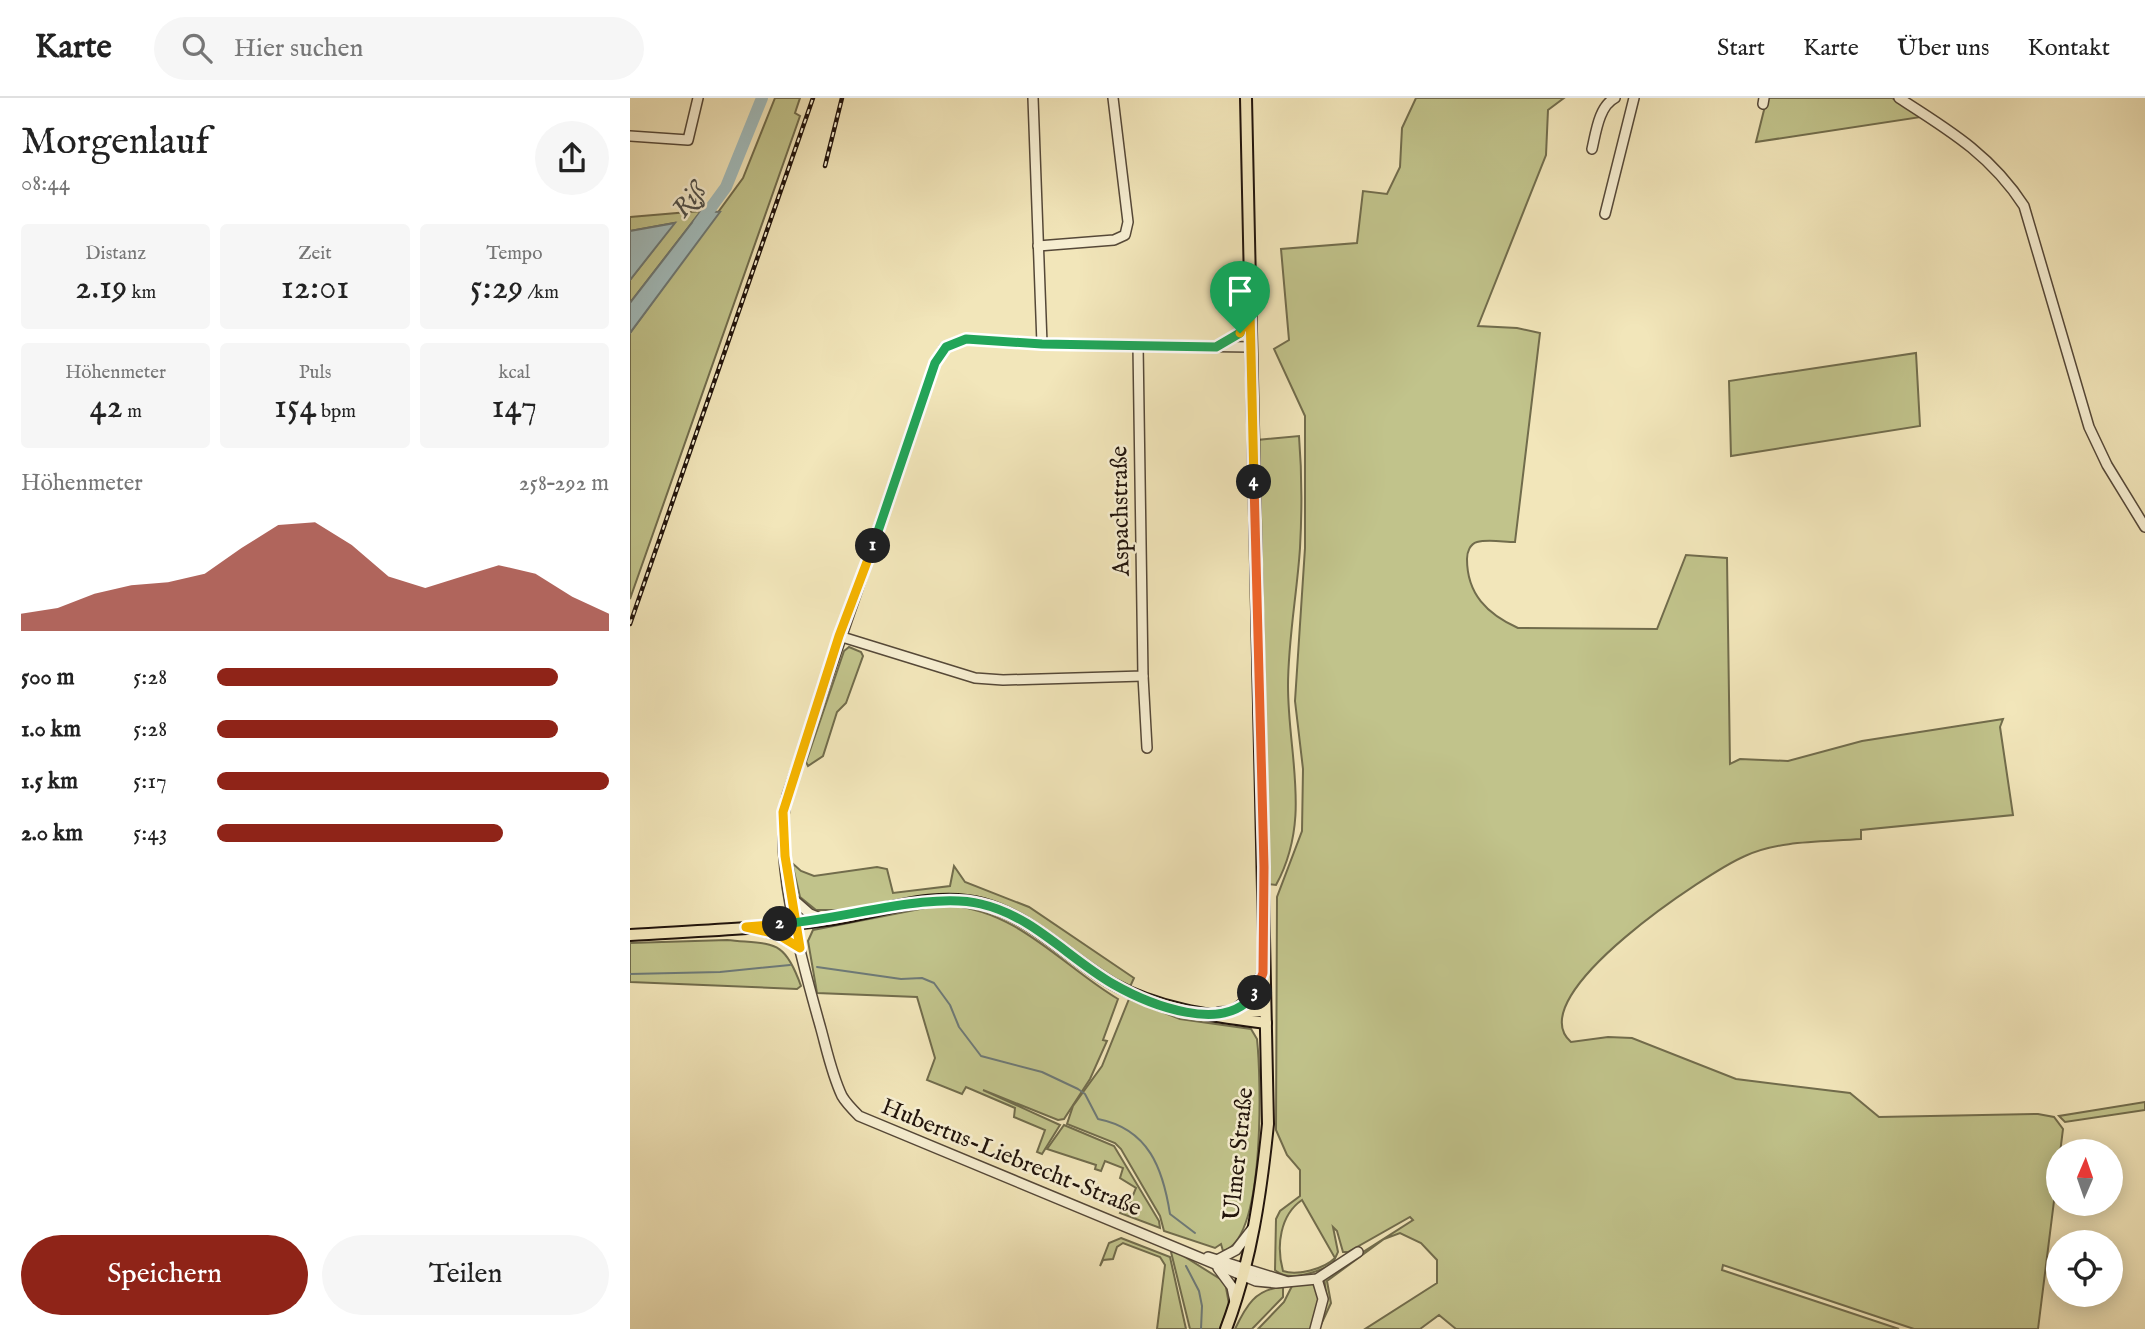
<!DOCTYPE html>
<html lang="de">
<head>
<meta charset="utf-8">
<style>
	body { margin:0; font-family:"IM FELL English",serif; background:#f6f6f6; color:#222; height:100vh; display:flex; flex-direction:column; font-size:26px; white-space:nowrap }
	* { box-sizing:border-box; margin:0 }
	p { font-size:23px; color:#767676 }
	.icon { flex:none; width:38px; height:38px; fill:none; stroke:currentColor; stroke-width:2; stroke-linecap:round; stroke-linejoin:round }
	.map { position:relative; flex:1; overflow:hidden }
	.panel { display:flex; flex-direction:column; background:#fff; width:630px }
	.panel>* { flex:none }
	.needle { width:46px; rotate:2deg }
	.fabs { position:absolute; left:1416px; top:1041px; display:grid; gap:14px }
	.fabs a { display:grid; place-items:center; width:77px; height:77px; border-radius:50%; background:#fff; box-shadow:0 4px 18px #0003; font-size:35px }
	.pin { position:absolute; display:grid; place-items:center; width:60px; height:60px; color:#fff; margin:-72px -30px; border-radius:50% 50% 50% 0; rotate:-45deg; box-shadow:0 0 7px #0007 }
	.pin .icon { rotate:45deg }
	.km { position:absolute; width:35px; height:35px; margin:-18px; border-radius:50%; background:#222; color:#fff; font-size:19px; line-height:35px; text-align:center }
	.round { display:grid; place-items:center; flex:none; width:74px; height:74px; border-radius:37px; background:#f6f6f6 }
	.head { display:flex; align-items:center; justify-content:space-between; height:119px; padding:0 21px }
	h1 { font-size:38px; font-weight:600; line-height:52px }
	.figures { display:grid; grid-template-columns:repeat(3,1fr); gap:10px; height:119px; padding:7px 21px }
	.figures div { display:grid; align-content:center; border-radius:7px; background:#f6f6f6; text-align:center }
	.figures b { font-size:35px; font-weight:600 }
	.figures small { font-size:19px; font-weight:400 }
	.figures p { font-size:19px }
	.chart { height:196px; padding:14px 21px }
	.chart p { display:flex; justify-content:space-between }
	.chart svg { width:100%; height:126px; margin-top:7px; fill:#8f2418; opacity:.7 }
	.button { display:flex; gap:14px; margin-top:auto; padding:14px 21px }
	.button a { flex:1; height:80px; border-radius:42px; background:#8f2418; color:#fff; font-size:28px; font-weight:600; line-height:80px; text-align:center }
	.button a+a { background:#f6f6f6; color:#222 }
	ul { padding:0 21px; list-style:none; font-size:23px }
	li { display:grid; grid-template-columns:112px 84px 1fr; align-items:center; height:52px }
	li i { height:18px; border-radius:9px; background:#8f2418 }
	header { display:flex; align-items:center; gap:42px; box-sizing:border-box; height:98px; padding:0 35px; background:#fff; border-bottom:2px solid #e0e0e0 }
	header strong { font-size:33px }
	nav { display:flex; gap:38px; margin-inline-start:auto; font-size:24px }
	.search { width:490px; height:63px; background:#f6f6f6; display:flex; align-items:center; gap:18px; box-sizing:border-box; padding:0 24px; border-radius:38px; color:#767676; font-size:26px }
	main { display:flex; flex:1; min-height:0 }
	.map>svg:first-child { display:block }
	.green { fill:#c1c38b; stroke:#716c4c; stroke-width:2; fill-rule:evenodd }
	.water { fill:#a2bcbc; stroke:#6e7976; stroke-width:2 }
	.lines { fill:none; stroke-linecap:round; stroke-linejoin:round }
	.stream { stroke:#6e7976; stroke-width:2 }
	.river { stroke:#a2bcbc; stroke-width:12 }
	.minor-casing { stroke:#554838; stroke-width:12 }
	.major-casing { stroke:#21140c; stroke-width:14 }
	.minor { stroke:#f7efd2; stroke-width:9 }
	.major { stroke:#f2e6ba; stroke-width:10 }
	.rail-casing { stroke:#21140c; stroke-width:4.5 }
	.rail { stroke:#f7efd2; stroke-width:2; stroke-dasharray:5; stroke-linecap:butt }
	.split-1-casing { stroke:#fff; stroke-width:14 }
	.split-2-casing { stroke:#fff; stroke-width:14 }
	.split-3-casing { stroke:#fff; stroke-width:14 }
	.split-4-casing { stroke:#fff; stroke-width:14 }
	.split-5-casing { stroke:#fff; stroke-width:14 }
	.split-1 { stroke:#22a559; stroke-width:9 }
	.split-2 { stroke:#f5b400; stroke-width:9 }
	.split-3 { stroke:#22a559; stroke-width:9 }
	.split-4 { stroke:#f0652b; stroke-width:9 }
	.split-5 { stroke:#f5b400; stroke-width:9 }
	.labels { text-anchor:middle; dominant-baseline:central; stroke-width:5; stroke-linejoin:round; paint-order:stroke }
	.street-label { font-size:24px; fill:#21140c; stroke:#f7efd2 }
	.water-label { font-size:26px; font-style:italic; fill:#4e4f4a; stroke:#f7efd2 }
</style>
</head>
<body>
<header>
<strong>Karte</strong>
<div class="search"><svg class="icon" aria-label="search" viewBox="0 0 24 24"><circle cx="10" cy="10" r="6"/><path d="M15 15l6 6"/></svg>Hier suchen</div>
<nav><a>Start</a><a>Karte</a><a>Über uns</a><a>Kontakt</a></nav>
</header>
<main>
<section class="panel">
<div class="head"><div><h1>Morgenlauf</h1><p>08:44</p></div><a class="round"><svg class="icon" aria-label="share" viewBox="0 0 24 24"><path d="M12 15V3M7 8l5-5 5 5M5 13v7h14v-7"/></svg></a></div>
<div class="figures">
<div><p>Distanz</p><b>2.19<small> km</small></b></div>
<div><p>Zeit</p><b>12:01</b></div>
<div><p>Tempo</p><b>5:29<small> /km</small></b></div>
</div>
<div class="figures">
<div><p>Höhenmeter</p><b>42<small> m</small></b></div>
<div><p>Puls</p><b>154<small> bpm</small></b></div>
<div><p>kcal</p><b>147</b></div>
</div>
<div class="chart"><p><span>Höhenmeter</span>258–292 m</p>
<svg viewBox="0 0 160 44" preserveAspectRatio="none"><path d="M0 44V38L10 36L20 31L30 28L40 27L50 24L60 15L70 7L80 6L90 14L100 25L110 29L120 25L130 21L140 24L150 32L160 38V44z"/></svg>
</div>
<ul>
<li><b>500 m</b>5:28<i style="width:87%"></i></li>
<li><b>1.0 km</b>5:28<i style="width:87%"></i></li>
<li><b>1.5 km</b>5:17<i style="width:100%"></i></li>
<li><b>2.0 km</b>5:43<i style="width:73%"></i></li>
</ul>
<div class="button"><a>Speichern</a><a>Teilen</a></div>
</section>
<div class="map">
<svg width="1515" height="1231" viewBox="0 0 1515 1231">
	<rect width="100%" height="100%" fill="#f2e6ba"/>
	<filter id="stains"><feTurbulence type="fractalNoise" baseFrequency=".00286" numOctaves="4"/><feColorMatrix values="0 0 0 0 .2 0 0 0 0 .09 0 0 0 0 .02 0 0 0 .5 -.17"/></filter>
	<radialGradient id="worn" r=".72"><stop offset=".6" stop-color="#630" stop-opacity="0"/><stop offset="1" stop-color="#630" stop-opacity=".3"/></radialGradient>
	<!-- green -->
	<g class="green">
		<path d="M145 0H170L165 15 170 18 0 501V235L113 80Z"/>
		<path d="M786 0H934L918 12 916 57 848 228 887 230 910 235 885 444C874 444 858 441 847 444 840 446 837 454 837 461 837 496 857 516 888 530L1027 531 1056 457 1097 460 1100 666 1110 661 1158 663 1232 643 1373 621 1370 629 1383 717 1231 732V741C1193 744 1150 742 1115 758 1080 773 888 898 941 944L978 939 1002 940 1106 981 1220 995 1249 1019 1408 1016 1424 1019 1433 1031 1408 1231H1284L1093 1167 1092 1172 1269 1231H826L809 1217 790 1231H735L807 1185V1162L791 1145 770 1135 754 1141 697 1183 701 1205 689 1231 696 1196 694 1179 783 1122 780 1119 718 1154H713L707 1133 703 1129 708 1154 702 1167C686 1174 659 1185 645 1172L646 1121 650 1113 670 1098V1072L657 1057 646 1032 647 799 672 733 673 671 665 603 675 450V318L644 251 659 242 651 151 727 145 733 93 757 96 770 69 772 30ZM672 1102 705 1160C694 1171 667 1178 653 1173 646 1148 650 1117 672 1102Z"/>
		<path d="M1137 0H1262L1291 19 1126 44Z"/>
		<path d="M71 113 0 205V182L44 125 0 133V119Z"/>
		<path d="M1286 255 1290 328 1101 358 1099 283Z"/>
		<path d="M669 338C672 375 672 413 670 450 667 496 658 542 658 588 658 658 682 721 646 787L638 786 627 342Z"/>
		<path d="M219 549 231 554 233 558 216 605 207 614 193 658 178 668 176 664 214 553Z"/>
		<path d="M162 765 171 773 184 778 247 769 257 771 263 795 320 788 324 768 335 784 399 809 504 880 499 891 482 883 391 816 297 800 218 812H186L170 799Z"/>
		<path d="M322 808C388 813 434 869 488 901L473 942 477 943 460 981 434 1021 428 1022 353 992 430 1027 412 1056 407 1054 415 1032 384 1019 385 1010 336 989 332 996 297 982 305 960 287 899 187 895 178 843 183 832 300 809Z"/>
		<path d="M97 842C144 847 154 840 171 888L167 891 0 884V845Z"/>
		<path d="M499 901 550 921 621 931 627 941C631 979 636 1141 593 1153L591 1146 585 1150 534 1133 530 1118 491 1051 485 1045 437 1026 443 1008 472 968Z"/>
		<path d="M1515 1004V1012L1435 1024 1429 1018Z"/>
		<path d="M434 1027 484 1048 529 1123 530 1130 490 1115 492 1111 497 1112 506 1090 490 1080 493 1070 475 1063 471 1073 465 1071 466 1067 417 1051Z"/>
		<path d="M491 1140 540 1159 556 1231H527L535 1167 530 1159 493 1145 487 1149 483 1161 473 1162 470 1168 479 1145Z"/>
		<path d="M544 1152 595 1184 599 1206 590 1231H560L541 1154Z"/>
		<path d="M681 1185 686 1187 691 1199 682 1231H628L654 1204 662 1188Z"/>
		<path d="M653 1189V1199L622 1231H605C616 1208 625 1191 653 1189Z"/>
	</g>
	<!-- water -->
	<g class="water">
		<path d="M71 113 90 114 0 235V205Z"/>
		<path d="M45 125 0 182V133Z"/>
	</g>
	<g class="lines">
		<!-- stream -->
		<g class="stream">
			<path d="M187 869 271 881 292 880 304 885 320 907 329 929 351 958 412 974 448 991 455 996 468 1021C519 1031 533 1071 540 1116L565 1135"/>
			<path d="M0 876 90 874 160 867"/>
			<path d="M556 1168 569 1193 572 1208 571 1231"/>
		</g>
		<!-- river -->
		<path class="river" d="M69 126 96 89 132 0"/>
		<defs>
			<g id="minor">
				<path d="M403 0 412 246"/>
				<path d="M1269 0C1319 32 1361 57 1394 108L1459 329 1477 367 1515 429"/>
				<path d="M1133 6 1134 0"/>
				<path d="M0 38 58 42 68 0"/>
				<path d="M962 51C966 34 969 8 985 0"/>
				<path d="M975 116 1004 0"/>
				<path d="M408 148 484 142 495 137 498 124 483 0"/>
				<path d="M588 248 610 235 620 214"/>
				<path d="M621 249 412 246 336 241 315 249 305 265 157 698C142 762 173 867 191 931 197 953 202 977 212 998 216 1005 223 1012 229 1018L626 1183 646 1185 687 1181 728 1154"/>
				<path d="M209 538 345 580 373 582 513 578 508 247"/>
				<path d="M513 578 517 650"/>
				<path d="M163 801 180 816 195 822"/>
				<path d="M124 831 147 837 170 850"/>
				<path d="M578 1159 655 1183"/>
				<path d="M589 1161 606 1152 623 1130"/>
				<path d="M588 1170 602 1189 605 1204"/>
				<path d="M685 1231 693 1201 687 1181"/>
			</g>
			<g id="major">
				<path d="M0 837C65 833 131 831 196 822 246 816 302 792 353 806 404 820 438 860 483 886 530 912 583 918 636 925"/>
				<path d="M607 911 624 897 632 878"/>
				<path d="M589 915 635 913"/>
				<path d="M596 1231C621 1165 631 1095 638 1026L616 0"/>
			</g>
		</defs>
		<!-- minor casing -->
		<use href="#minor" class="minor-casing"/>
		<!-- major casing -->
		<use href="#major" class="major-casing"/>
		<!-- minor -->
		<use href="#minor" class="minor"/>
		<!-- major -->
		<use href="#major" class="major"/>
		<defs>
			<g id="rail">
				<path d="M195 68 212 0"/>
				<path d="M0 526 183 0"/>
			</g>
		</defs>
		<!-- rail casing -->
		<use href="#rail" class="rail-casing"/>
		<!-- rail -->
		<use href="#rail" class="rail"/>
	</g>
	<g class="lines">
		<defs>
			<path id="split-1" d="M243 448 305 265 316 249 336 241 412 246 586 249 610 235"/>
			<path id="split-2" d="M150 826 116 829 147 836 170 850 155 758 153 714 209 538 243 448"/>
			<path id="split-3" d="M150 826C208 823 299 793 351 806 403 818 438 860 483 886 518 906 595 938 625 895"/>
			<path id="split-4" d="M624 384 634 769 633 875 625 895"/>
			<path id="split-5" d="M610 235 620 213 624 384"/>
		</defs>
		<!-- split-1 casing -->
		<use href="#split-1" class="split-1-casing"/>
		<!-- split-2 casing -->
		<use href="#split-2" class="split-2-casing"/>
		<!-- split-3 casing -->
		<use href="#split-3" class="split-3-casing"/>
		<!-- split-4 casing -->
		<use href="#split-4" class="split-4-casing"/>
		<!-- split-5 casing -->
		<use href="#split-5" class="split-5-casing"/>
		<!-- split-1 -->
		<use href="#split-1" class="split-1"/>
		<!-- split-2 -->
		<use href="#split-2" class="split-2"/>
		<!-- split-3 -->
		<use href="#split-3" class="split-3"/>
		<!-- split-4 -->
		<use href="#split-4" class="split-4"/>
		<!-- split-5 -->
		<use href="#split-5" class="split-5"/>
	</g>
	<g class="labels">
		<!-- street labels -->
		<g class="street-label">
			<text transform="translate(491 413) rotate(-91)">Aspachstraße</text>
			<text transform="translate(609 1056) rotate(-84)">Ulmer Straße</text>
			<text transform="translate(381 1060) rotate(22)">Hubertus-Liebrecht-Straße</text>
		</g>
		<!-- water labels -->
		<g class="water-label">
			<text transform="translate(59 102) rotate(-53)">Riß</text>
		</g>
	</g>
	<rect width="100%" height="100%" filter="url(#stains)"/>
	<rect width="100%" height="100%" fill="url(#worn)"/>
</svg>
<div class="fabs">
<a><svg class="needle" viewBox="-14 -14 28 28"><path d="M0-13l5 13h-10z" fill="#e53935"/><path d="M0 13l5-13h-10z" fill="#767676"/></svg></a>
<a><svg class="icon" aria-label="locate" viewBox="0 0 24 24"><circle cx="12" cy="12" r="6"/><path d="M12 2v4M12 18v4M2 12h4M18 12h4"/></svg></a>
</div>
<div class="pin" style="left:610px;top:235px;background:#1e9e55"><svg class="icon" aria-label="arrive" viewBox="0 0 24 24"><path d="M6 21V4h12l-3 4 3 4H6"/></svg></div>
<b class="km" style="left:243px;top:448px">1</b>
<b class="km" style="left:150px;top:826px">2</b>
<b class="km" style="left:625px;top:895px">3</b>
<b class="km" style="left:624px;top:384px">4</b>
</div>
</main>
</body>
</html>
